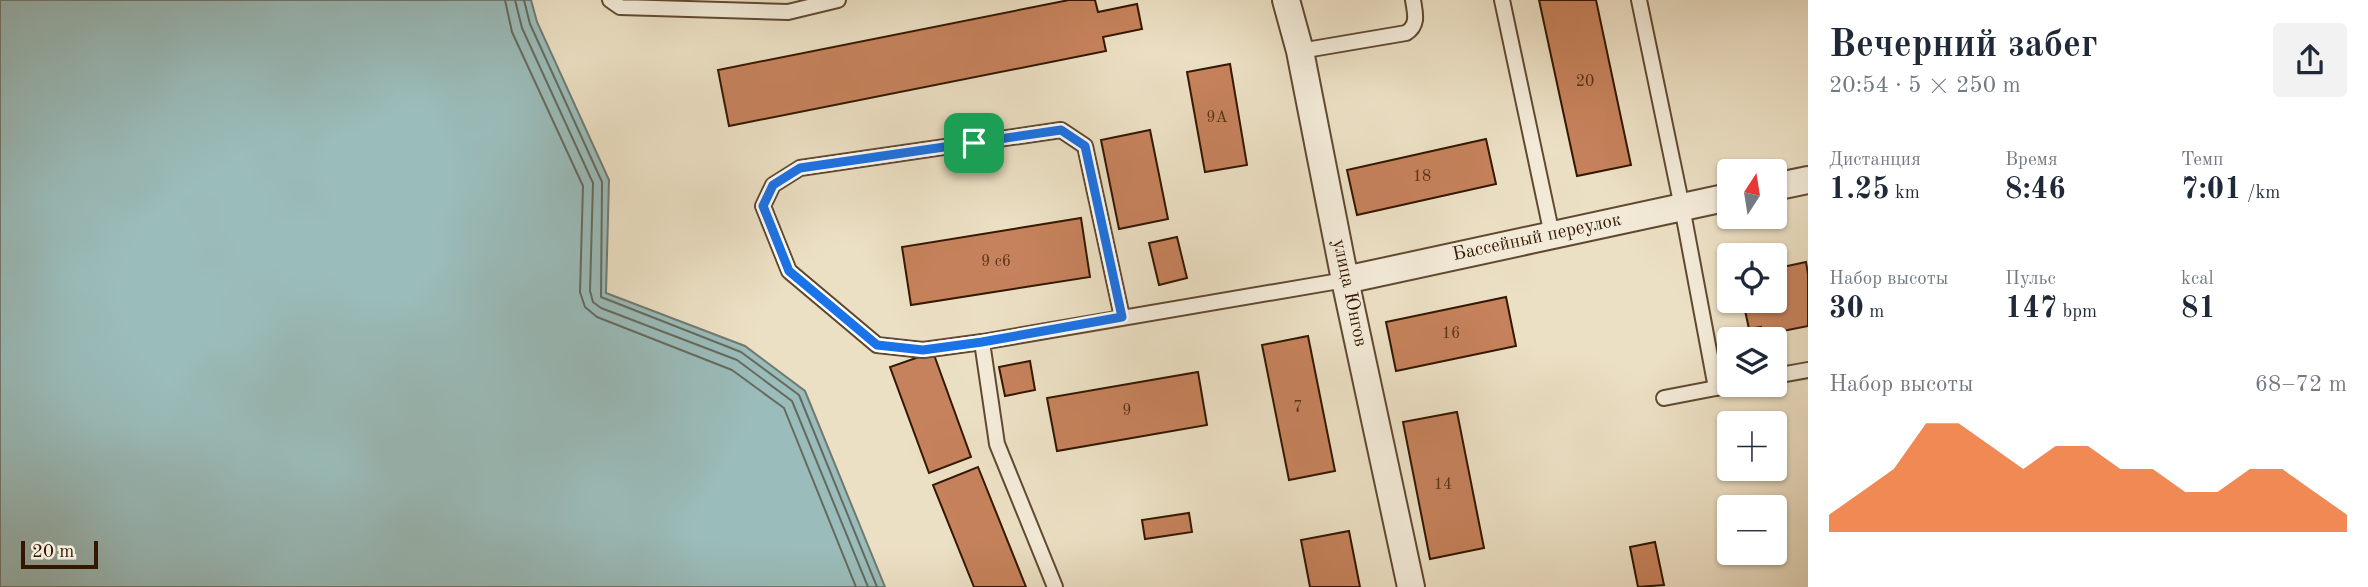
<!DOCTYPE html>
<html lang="ru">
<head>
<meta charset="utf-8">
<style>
	body { margin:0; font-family:"Old Standard TT",serif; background:#f2f2f3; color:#1f2937; height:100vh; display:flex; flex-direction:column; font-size:26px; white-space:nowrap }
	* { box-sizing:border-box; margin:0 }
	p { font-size:23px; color:#747a83 }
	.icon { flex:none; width:38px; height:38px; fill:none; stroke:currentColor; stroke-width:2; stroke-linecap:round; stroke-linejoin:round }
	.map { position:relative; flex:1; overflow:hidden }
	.side { display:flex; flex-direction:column; background:#fff; width:560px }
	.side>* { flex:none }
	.needle { width:46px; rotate:12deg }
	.fabs { position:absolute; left:1717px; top:159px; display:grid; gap:14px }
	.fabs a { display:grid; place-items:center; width:70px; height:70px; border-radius:7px; background:#fff; box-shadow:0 2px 5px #0004; font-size:35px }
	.scale { position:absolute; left:21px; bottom:18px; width:77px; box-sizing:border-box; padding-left:7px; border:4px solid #331700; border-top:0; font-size:19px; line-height:24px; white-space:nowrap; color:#331700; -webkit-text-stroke:5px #f3ebd9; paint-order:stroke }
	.pin { position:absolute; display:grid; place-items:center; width:60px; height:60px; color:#fff; margin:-30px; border-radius:14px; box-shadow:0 4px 10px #0006 }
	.round { display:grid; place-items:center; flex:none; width:74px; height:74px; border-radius:7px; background:#f2f2f3 }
	.headline { display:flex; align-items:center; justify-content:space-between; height:119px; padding:0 21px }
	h1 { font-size:38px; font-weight:600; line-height:52px }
	.stats { display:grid; grid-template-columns:repeat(3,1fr); gap:10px; height:119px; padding:7px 21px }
	.stats div { display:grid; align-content:center }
	.stats b { font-size:30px; font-weight:600 }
	.stats small { font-size:19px; font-weight:400 }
	.stats p { font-size:19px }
	.chart { height:196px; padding:14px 21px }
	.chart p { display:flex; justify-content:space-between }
	.chart svg { width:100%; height:126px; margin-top:7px; fill:#ea580c; opacity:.7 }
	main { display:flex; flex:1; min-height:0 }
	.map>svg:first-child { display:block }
	.water { fill:#9abcba; stroke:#717a70; stroke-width:2 }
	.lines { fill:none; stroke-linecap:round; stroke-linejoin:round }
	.shore { stroke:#666a5d; stroke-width:2 }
	.building { fill:#c6825c; stroke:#331700; stroke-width:2 }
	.lane-casing { stroke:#614931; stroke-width:18 }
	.street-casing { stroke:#614931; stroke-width:30 }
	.lane { stroke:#f3ebd9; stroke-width:14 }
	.street { stroke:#f3ebd9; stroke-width:26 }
	.route-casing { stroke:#fff; stroke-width:14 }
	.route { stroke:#1a73e8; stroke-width:9 }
	.labels { text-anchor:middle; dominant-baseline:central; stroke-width:5; stroke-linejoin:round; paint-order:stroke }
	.number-label { font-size:16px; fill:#583217 }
	.street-label { font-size:19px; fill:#331700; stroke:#f3ebd9 }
</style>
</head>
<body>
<main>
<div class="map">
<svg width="1808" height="587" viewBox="0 0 1808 587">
	<rect width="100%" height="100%" fill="#ece0c4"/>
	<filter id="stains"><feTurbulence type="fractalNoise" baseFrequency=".00286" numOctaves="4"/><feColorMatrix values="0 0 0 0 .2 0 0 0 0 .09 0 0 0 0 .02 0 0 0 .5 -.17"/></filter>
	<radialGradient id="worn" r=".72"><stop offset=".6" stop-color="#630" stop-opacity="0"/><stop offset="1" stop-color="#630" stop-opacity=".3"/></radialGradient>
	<!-- water -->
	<path class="water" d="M0 0H531L537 22 609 180 606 293 745 346 805 391 885 587H0Z"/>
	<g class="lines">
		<!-- shore -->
		<g class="shore">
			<path d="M505 0 512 32 583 186 580 292 585 307 597 317 732 370 784 408 856 587"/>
			<path d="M515 0 522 28 593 183 590 291 593 302 601 308 737 360 792 401 868 587"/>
			<path d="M524 0 530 24 602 182 601 297 741 352 799 395 877 587"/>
		</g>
	</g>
	<!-- building -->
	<g class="building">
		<path d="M1069 0H1095L1098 12 1137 4 1142 29 1103 37 1106 51 729 126 718 70Z"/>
		<path d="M1539 0H1596L1631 165 1577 176Z"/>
		<path d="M1230 64 1247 165 1205 172 1187 72Z"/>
		<path d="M1150 130 1168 219 1119 229 1101 140Z"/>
		<path d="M1486 139 1496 184 1357 215 1347 170Z"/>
		<path d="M1081 218 1090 277 911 305 902 247Z"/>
		<path d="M1177 237 1187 278 1159 285 1149 243Z"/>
		<path d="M1806 262 1808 274V326L1763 335 1761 327 1749 329 1743 301H1774V274L1779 273 1778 268Z"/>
		<path d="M1506 297 1516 346 1396 371 1386 322Z"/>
		<path d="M1308 336 1335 471 1289 480 1262 345Z"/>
		<path d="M933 352 971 457 929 473 890 367Z"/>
		<path d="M1030 361 1035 390 1005 396 999 367Z"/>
		<path d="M1198 372 1207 425 1057 451 1047 398Z"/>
		<path d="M1457 412 1484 548 1430 559 1403 422Z"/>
		<path d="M978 467 1026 587H974L933 485Z"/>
		<path d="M1189 513 1192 532 1145 539 1142 520Z"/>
		<path d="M1349 531 1360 587H1310L1301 540Z"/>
		<path d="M1655 542 1664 585 1638 587 1630 547Z"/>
	</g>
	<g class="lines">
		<defs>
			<g id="lane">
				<path d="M610 0 620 7 788 12 838 0"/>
				<path d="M1502 0 1552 235"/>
				<path d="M1639 0 1682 207 1716 388 1729 385"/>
				<path d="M1300 51 1406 33C1419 25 1415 13 1413 0"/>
				<path d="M982 342 923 350 877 345 789 271 763 206 773 185 800 168 1061 130 1085 146 1122 317"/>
				<path d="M1774 376 1808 370"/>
				<path d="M1664 398 1716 388"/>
				<path d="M1055 587 997 444 982 342 1345 280"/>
			</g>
			<g id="street">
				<path d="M1286 0 1300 51 1345 280 1411 587"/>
				<path d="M1774 187 1808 180"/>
				<path d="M1345 280 1729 197"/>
			</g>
		</defs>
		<!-- lane casing -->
		<use href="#lane" class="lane-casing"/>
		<!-- street casing -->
		<use href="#street" class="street-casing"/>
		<!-- lane -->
		<use href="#lane" class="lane"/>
		<!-- street -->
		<use href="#street" class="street"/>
	</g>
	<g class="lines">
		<defs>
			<path id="route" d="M1061 130 1085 146 1122 317 982 342 923 350 877 345 789 271 763 206 773 185 800 168Z"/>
		</defs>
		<!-- route casing -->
		<use href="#route" class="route-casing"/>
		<!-- route -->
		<use href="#route" class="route"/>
	</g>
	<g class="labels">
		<!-- number labels -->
		<g class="number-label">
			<text x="1585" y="82">20</text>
			<text x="1217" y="118">9А</text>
			<text x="1422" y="177">18</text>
			<text x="996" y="262">9 с6</text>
			<text x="1451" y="334">16</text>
			<text x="1298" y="408">7</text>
			<text x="1127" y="411">9</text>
			<text x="1443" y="485">14</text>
		</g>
		<!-- street labels -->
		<g class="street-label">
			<text transform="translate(1537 238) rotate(-12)">Бассейный переулок</text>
			<text transform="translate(1349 293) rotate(78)">улица Юнгов</text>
		</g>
	</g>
	<rect width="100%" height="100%" filter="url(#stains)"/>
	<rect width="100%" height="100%" fill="url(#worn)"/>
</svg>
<div class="fabs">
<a><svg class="needle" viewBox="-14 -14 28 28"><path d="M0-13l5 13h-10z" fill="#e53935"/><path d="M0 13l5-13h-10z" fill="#747a83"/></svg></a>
<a><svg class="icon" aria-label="locate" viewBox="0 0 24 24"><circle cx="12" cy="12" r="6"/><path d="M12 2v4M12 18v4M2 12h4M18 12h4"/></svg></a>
<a><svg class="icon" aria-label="layers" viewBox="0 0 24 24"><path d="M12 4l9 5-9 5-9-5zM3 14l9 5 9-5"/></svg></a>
<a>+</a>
<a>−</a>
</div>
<div class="scale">20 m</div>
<div class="pin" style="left:974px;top:143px;background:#1e9e55"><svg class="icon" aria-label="arrive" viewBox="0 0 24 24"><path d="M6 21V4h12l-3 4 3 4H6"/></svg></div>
</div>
<section class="side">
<div class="headline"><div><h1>Вечерний забег</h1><p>20:54 · 5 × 250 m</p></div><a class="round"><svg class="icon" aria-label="share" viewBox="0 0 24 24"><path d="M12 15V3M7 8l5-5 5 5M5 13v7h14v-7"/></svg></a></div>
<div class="stats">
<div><p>Дистанция</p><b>1.25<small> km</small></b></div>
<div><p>Время</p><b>8:46</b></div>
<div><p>Темп</p><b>7:01<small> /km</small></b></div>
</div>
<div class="stats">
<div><p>Набор высоты</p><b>30<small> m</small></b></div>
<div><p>Пульс</p><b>147<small> bpm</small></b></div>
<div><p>kcal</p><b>81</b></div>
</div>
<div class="chart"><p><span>Набор высоты</span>68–72 m</p>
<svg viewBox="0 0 160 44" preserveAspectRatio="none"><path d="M0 44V38L10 30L20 22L30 6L40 6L50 14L60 22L70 14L80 14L90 22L100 22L110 30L120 30L130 22L140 22L150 30L160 38V44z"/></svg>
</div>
</section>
</main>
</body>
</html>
